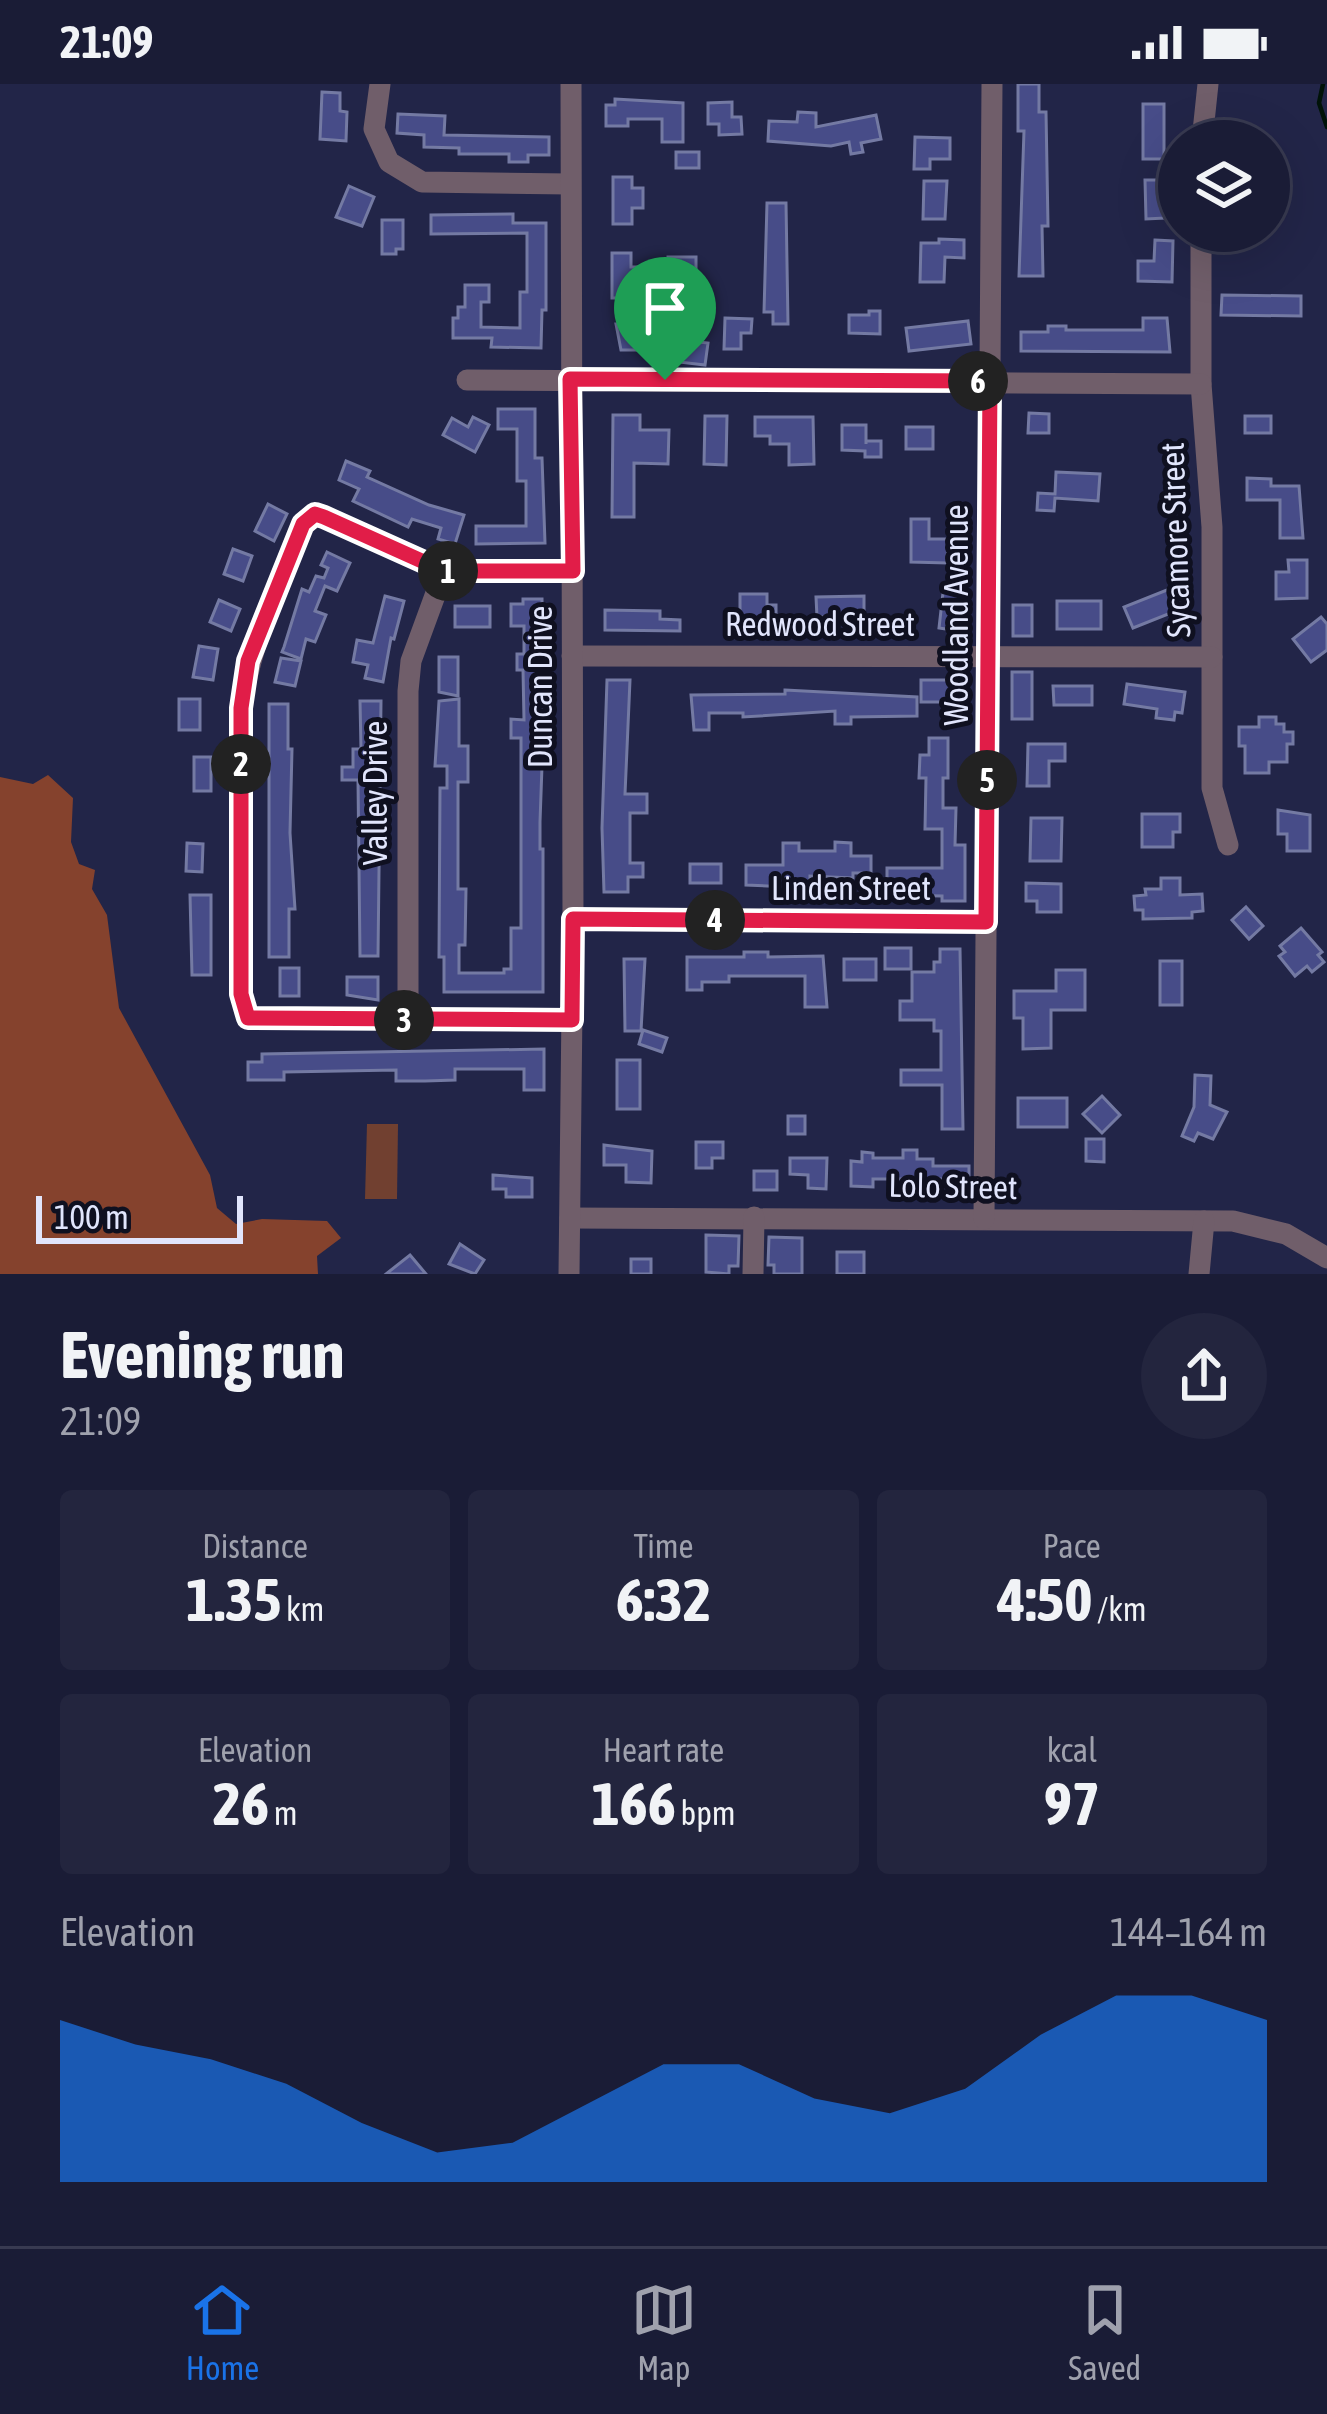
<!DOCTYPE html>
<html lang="en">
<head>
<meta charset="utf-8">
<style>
	body { margin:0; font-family:"Asap Condensed",sans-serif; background:#23253e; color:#f1f3f6; height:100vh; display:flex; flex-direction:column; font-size:45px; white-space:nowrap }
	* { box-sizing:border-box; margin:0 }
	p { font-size:39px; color:#9fa1ad }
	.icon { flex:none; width:66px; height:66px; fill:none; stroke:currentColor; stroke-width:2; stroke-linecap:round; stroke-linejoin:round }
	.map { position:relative; height:1190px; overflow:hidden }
	.panel { display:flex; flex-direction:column; background:#1a1c36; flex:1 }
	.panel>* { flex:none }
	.tools { position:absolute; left:1158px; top:36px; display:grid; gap:24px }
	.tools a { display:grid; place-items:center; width:132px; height:132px; border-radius:50%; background:#1a1c36; box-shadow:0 12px 48px #0002,0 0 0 3px #383a51; font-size:60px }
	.scale { position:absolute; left:36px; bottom:30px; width:207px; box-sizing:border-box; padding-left:12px; border:6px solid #e1e5fc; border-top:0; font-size:33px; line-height:42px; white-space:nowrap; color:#e1e5fc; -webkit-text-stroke:9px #0f1020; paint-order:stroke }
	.pin { position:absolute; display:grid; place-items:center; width:102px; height:102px; color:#fff; margin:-123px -51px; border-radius:50% 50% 50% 0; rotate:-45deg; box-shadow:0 0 12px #0007 }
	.pin .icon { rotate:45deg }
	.km { position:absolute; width:60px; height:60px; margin:-30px; border-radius:50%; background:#222; color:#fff; font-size:33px; line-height:60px; text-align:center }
	.round { display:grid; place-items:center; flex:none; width:126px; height:126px; border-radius:63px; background:#23253e }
	.summary { display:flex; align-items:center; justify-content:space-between; height:204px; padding:0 60px }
	h1 { font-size:66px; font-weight:700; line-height:90px }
	.figures { display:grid; grid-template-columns:repeat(3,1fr); gap:18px; height:204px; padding:12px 60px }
	.figures div { display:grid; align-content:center; border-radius:12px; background:#23253e; text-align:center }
	.figures b { font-size:60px; font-weight:700 }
	.figures small { font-size:33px; font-weight:400 }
	.figures p { font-size:33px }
	.chart { height:336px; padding:24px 60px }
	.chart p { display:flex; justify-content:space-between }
	.chart svg { width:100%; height:216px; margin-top:12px; fill:#1a73e8; opacity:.7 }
	.status { display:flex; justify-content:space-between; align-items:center; height:84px; padding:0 60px; background:#1a1c36; direction:ltr }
	.status svg { height:33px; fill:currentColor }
	.dock { display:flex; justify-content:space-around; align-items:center; height:168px; border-top:3px solid #383a51; background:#1a1c36; font-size:33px; color:#9fa1ad }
	.dock a { display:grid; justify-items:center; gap:6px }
	.dock .on { color:#1a73e8 }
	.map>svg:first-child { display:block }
	.green { fill:#714030 }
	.forest { fill:#85422d }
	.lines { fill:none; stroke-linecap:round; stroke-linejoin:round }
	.stream { stroke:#001308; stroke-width:4.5 }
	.building { fill:#474c88; stroke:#747aa3; stroke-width:3 }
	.minor { stroke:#705e6a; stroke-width:21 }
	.route-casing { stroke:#fff; stroke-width:24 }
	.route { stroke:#e11d48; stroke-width:15 }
	.labels { text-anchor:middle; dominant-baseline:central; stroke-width:10; stroke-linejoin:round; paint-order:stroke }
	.street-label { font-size:33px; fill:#e1e5fc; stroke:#0f1020 }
</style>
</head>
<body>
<div class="status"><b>21:09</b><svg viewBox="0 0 49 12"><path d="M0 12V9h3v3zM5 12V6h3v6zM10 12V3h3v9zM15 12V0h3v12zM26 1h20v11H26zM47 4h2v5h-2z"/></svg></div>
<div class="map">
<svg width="1327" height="1190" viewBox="0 0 1327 1190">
	<rect width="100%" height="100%" fill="#222548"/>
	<!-- green -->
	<path class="green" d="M367 1040H398L397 1115H365Z"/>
	<!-- forest -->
	<path class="forest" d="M48 691 73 714 71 758 79 780 95 786 92 805 107 831 119 924 210 1091 217 1124 236 1140 262 1135 327 1137 341 1154 317 1172 318 1190H0V693L33 700Z"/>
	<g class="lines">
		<!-- stream -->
		<path class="stream" d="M1323 0 1319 19 1327 43"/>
	</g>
	<!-- building -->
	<g class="building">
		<path d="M1018 0H1039V28H1046L1048 142H1042L1043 192H1019L1024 47H1018Z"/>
		<path d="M322 8 340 9V27L347 28 346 57 320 55Z"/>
		<path d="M615 15 683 19V58H662V35H628V42H606V21H615Z"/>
		<path d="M732 18V33H741L742 50 719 51V40H708V19Z"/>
		<rect x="1143" y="20" width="21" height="55"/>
		<path d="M798 28 816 29V43L876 31 881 55 861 59 863 68 851 70 849 58 831 62 768 57 769 37 797 38Z"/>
		<path d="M398 30 445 32 444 51 549 53V71H528V78H509V70H459V64L424 63V51L397 49Z"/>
		<path d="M915 53 950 54V75H930V85H914Z"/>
		<rect x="676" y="68" width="23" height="16"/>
		<path d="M613 93H632V104H643V124H632V140H613Z"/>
		<path d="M1145 96H1165V134L1146 135Z"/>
		<path d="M924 97H947L945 135H923Z"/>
		<path d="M349 102 374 113 362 142 336 133Z"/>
		<path d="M767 119H786L788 240H773V228H764Z"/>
		<path d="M513 130V139H546V226H542L541 264 491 263 492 254H453V234H458V223H465V201H489V218H481V243L520 244V208H527V149L431 150V131Z"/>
		<path d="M382 136H403V165H396V170H382Z"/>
		<path d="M939 155 964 156V174L945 173 944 198H920L921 159H939Z"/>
		<path d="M1155 156 1173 157 1172 198 1138 197V177H1154Z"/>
		<path d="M612 169H631V183H640V197H632V214H612Z"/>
		<path d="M668 173H696V204H677V194H668Z"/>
		<path d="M1222 211 1301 212V232L1221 231Z"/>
		<path d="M869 227H880V250L849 249V231H869Z"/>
		<path d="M725 234 752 235 751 249H741V265H724Z"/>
		<path d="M1143 234H1167L1170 268 1021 267V248H1048V242H1066V246H1143Z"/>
		<path d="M968 237 971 260 909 267 906 244Z"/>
		<path d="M616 240H643V266H621Z"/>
		<path d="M681 256 708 259 705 281 679 278Z"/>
		<path d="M498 325H535V374H542L545 459 476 460V442H526V397H517V345H498Z"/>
		<path d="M1029 329 1049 330V349H1028Z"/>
		<path d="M613 331H640V346H669L668 380 634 379V433H612Z"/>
		<path d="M705 332H727L726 381 704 380Z"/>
		<rect x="1245" y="332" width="26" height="17"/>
		<path d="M473 333 489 341 475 368 443 351 452 334 468 343Z"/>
		<path d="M755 333H813L814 380 789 381V360H770V352H755Z"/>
		<path d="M842 341H866V360V357H881V373H865V367L842 366Z"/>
		<rect x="906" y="343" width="27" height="22"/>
		<path d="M346 377 370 387 367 393 429 421 464 431 455 460 438 455 441 444 412 435 408 443 353 417 359 405 339 396Z"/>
		<path d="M1056 388 1100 390 1098 417 1055 414 1054 427 1037 426 1038 409 1055 410Z"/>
		<path d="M1247 394 1271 395V402H1299L1303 454H1280V416H1247Z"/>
		<path d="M268 420 287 430 274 457 255 447Z"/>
		<path d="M911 435H929V455H948L947 479 911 478Z"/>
		<path d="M233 465 252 472 243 497 224 490Z"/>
		<path d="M327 468 350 479 337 507 325 502 315 527 326 531 315 558 306 555 301 575 282 568 284 563 302 505 309 508 316 492 324 494 328 484 321 481Z"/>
		<path d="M1288 476H1307V514L1276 515V488H1289Z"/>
		<path d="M944 500 964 502 959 547 939 544Z"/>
		<path d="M1177 502 1186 523 1133 544 1124 523Z"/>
		<path d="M740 510H767V521H776V537H740Z"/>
		<path d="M385 512 404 517 394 555 391 554 383 598 365 594 368 581 353 578 357 556 373 559Z"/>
		<path d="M864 512V532L817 533 816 513Z"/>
		<path d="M523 515H542V570H546L540 738V765H543V908H444V873H439L440 704H447V682H435L439 617 459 615V662H468V698H458V805H466L465 861H459V889H504V885H511V844H521V654H511V635L524 636 523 586H517V570H524V542H511V520H523Z"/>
		<path d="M219 516 240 525 231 547 210 538Z"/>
		<rect x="1057" y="517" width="44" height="28"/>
		<rect x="1013" y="521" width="19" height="31"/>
		<rect x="455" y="522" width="35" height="21"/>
		<path d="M605 526 660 527V535L680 536V547L605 546Z"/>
		<path d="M1321 533 1327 540V566L1311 578 1293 555Z"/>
		<path d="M199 562 218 565 213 596 193 593Z"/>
		<path d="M439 573H458V612L439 608Z"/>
		<path d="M281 574 301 577 295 602 275 598Z"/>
		<rect x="1012" y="588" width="20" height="47"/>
		<path d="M607 596H630L625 710H647V729H630V779H643V793H628V808H604L602 744Z"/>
		<rect x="921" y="596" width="31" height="22"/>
		<path d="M1127 600 1185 608 1182 629 1175 628 1174 636 1156 634 1157 625 1124 620Z"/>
		<path d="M1053 602H1092V621H1054Z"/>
		<path d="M785 606 917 613V632L851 633V640H835V627L743 633V629H709V646H694L691 611 785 610Z"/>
		<rect x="179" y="615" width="21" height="31"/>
		<path d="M360 617H381L378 872H360L358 696H342V683H353V665H361Z"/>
		<path d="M269 620H288V665H292L290 749 295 825H289V873H269Z"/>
		<path d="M1259 633H1276V640H1284V648H1293V660H1287V678H1269V689H1245V662H1239V643H1259Z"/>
		<path d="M929 654H948V694H943V724H956L955 761H965V817H942V812L887 811V784H942V745H925L926 694H919L920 671H929Z"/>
		<path d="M1028 660H1065V677H1049V702H1027Z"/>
		<rect x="194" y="673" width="17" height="34"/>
		<path d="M1278 726 1310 731V767H1287V750H1278Z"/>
		<path d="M1142 730H1180V748H1173V763H1142Z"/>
		<path d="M1031 734H1062L1061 777H1030Z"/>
		<path d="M835 758 851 759V772H871V789H853V794L810 792V804L746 801V781H783V759H799V767H835Z"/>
		<path d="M187 759 203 760 202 788 186 787Z"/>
		<rect x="690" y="780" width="31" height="19"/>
		<path d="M1161 794H1180V811L1202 810 1203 827 1192 828V834L1143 835V826H1135L1134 812 1146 811 1145 805H1161Z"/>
		<path d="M1026 799 1061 800V828H1037V817H1026Z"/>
		<path d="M190 811H211V891H192Z"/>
		<path d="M1246 823 1263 842 1249 855 1232 836Z"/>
		<path d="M1301 844 1322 868 1318 871 1324 878 1312 888 1307 882 1295 892 1279 872 1285 868 1280 862Z"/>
		<rect x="885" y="864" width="26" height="21"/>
		<path d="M940 865H960L963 1045H942V1001H901V986H941V947H934V936H900V917H912V888H934V878H940Z"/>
		<path d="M744 868H768V873L823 872 827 923H805V892H729V898H702V906H687V873H744Z"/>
		<path d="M624 875H645L641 947H625Z"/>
		<rect x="844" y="875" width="32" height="21"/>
		<rect x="1160" y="877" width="22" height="44"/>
		<rect x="280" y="884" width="19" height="28"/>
		<path d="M1056 886H1085V926H1051V964L1023 965V934H1014V907H1056Z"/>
		<path d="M347 893H378V916L347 911Z"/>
		<path d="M643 946 667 954 662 968 639 960Z"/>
		<path d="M544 965V1006H524V985H455V996L425 997H396V986L284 988V996H248V978H262V970Z"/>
		<rect x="617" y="976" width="23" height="49"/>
		<path d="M1195 991 1211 992 1210 1021 1227 1028 1213 1055 1198 1049 1194 1057 1182 1052 1194 1023Z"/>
		<path d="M1102 1012 1120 1031 1102 1049 1083 1030Z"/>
		<rect x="1018" y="1014" width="49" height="29"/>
		<rect x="788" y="1032" width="17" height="18"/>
		<path d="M1086 1055H1104V1078L1086 1077Z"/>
		<path d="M696 1058H723V1074H712V1084H696Z"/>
		<path d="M604 1061 652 1067 651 1099 626 1098V1081H604Z"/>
		<path d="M903 1066H917V1075H933V1082H969V1101H949V1095H873V1103L851 1102V1077L862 1078V1068L873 1069V1074H903Z"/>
		<path d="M790 1074H827L826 1105 808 1104V1091L790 1090Z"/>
		<rect x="754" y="1087" width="23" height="19"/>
		<path d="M493 1091 532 1094V1113H506V1105H493Z"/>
		<path d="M706 1151 739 1152 738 1182H729V1190L706 1188Z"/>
		<path d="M769 1153 802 1154V1190H774V1181H768Z"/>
		<path d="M460 1160 484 1176 475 1190 449 1180Z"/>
		<rect x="837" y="1168" width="27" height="22"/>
		<path d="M410 1171 426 1190H386Z"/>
		<rect x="631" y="1175" width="20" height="15"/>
	</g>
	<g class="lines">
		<!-- minor -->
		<g class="minor">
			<path d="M380 0 374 45 389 78 422 98 570 100"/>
			<path d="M1202 57 1208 0"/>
			<path d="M1201 147V300L1212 443V704L1228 761"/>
			<path d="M467 296 1201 300"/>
			<path d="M572 572 1212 573"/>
			<path d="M573 835 986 838"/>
			<path d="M408 936V607L411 577 444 487"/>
			<path d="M572 936 248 934 241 910V624C251 558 278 501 303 440L315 430 444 487H573"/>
			<path d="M570 1134 1233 1137 1286 1150 1327 1174"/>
			<path d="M984 1135 992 0"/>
			<path d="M569 1190 573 835 571 0"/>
			<path d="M753 1190 754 1133"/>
			<path d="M1199 1190 1204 1137"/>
		</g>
	</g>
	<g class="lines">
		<defs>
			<path id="route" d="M570 295 990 297 986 838 573 835 572 936 248 934 241 910V624L248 577 303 440 315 430 324 433 444 487H573Z"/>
		</defs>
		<!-- route casing -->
		<use href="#route" class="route-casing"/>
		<!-- route -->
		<use href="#route" class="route"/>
	</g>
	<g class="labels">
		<!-- street labels -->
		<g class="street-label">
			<text transform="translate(1175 456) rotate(-92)">Sycamore Street</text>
			<text transform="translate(956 531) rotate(-90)">Woodland Avenue</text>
			<text x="820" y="540">Redwood Street</text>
			<text transform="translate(540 603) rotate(-90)">Duncan Drive</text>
			<text transform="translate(375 709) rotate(-90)">Valley Drive</text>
			<text x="851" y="804">Linden Street</text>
			<text transform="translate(953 1102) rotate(1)">Lolo Street</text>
		</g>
	</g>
</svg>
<div class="tools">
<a><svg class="icon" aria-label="layers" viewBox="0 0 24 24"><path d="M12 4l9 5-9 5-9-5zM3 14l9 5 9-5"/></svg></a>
</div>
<div class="scale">100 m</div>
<div class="pin" style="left:665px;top:296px;background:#1e9e55"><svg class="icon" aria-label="arrive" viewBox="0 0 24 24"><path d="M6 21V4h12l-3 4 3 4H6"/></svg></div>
<b class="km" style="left:448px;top:487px">1</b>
<b class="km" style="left:241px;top:680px">2</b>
<b class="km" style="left:404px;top:936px">3</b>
<b class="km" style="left:715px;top:836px">4</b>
<b class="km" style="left:987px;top:696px">5</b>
<b class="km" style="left:978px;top:297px">6</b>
</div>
<section class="panel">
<div class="summary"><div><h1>Evening run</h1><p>21:09</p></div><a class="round"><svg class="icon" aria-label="share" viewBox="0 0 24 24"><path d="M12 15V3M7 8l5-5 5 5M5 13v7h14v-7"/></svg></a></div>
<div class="figures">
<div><p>Distance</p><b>1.35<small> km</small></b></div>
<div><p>Time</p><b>6:32</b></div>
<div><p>Pace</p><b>4:50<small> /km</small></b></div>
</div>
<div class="figures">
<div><p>Elevation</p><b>26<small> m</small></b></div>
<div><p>Heart rate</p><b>166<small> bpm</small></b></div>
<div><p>kcal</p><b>97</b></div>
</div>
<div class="chart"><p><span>Elevation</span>144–164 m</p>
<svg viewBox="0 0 160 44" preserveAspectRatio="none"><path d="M0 44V11L10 16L20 19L30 24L40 32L50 38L60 36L70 28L80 20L90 20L100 27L110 30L120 25L130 14L140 6L150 6L160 11V44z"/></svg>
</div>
</section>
<nav class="dock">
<a class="on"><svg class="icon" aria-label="home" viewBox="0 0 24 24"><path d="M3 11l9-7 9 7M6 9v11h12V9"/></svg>Home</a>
<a><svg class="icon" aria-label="map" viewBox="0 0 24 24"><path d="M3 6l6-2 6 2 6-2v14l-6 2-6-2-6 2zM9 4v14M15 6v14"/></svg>Map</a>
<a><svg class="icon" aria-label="saved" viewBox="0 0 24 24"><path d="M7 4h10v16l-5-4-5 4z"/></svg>Saved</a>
</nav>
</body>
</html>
